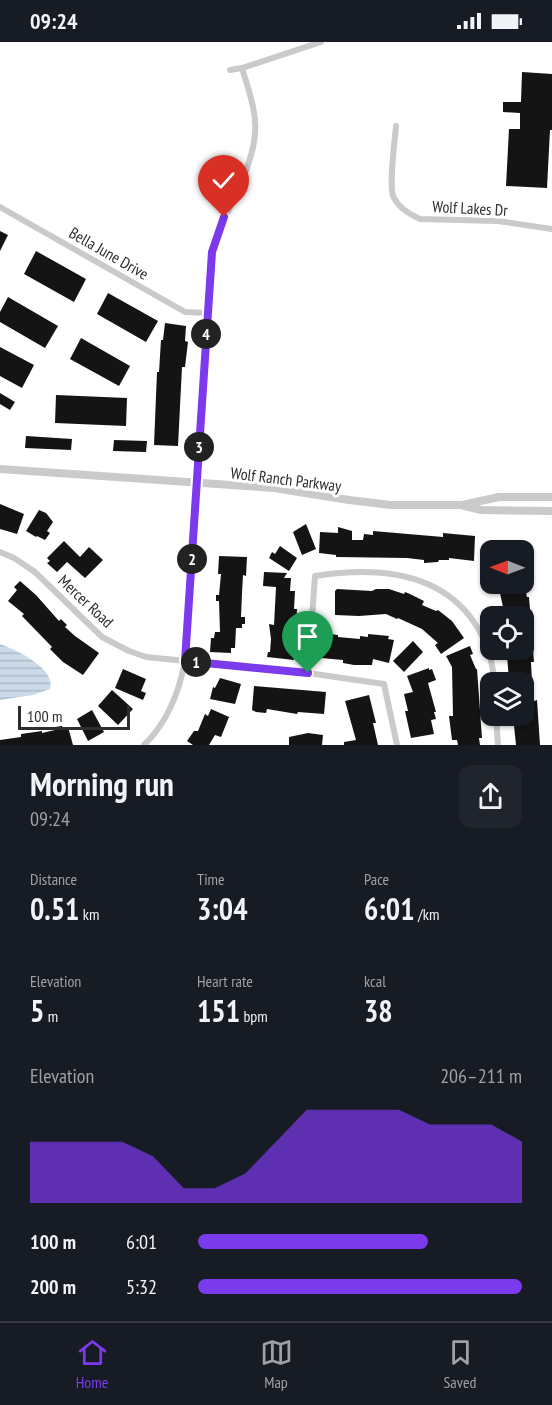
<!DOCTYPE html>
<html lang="en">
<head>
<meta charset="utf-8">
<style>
	body { margin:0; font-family:"PT Sans Narrow",sans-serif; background:#20242c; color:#f1f3f6; height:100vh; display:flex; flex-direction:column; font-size:22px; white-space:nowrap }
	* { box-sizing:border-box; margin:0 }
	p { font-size:20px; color:#9ea1a6 }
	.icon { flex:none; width:33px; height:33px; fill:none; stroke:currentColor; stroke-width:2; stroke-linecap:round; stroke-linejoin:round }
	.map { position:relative; height:703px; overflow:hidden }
	.drawer { display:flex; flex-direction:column; background:#171b24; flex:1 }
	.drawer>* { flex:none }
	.needle { width:39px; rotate:271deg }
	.fabs { position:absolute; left:480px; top:498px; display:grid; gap:12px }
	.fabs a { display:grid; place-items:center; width:54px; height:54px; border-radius:12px; background:#171b24; box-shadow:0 2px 4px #0004; font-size:30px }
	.scale { position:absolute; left:18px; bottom:15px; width:112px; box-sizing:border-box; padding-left:6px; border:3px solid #2d2d2d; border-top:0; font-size:16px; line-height:21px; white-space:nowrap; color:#2d2d2d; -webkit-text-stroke:4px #fff; paint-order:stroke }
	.pin { position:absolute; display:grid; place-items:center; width:51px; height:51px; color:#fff; margin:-62px -26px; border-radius:50% 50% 50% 0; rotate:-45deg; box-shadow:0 0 6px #0007 }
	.pin .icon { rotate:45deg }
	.km { position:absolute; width:30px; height:30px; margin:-15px; border-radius:50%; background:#222; color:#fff; font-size:16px; line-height:30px; text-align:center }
	.round { display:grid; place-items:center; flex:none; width:63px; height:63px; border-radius:12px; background:#20242c }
	.summary { display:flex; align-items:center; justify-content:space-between; height:102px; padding:0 30px }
	h1 { font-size:33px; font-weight:700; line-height:45px }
	.stats { display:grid; grid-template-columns:repeat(3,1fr); gap:9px; height:102px; padding:6px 30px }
	.stats div { display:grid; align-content:center }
	.stats b { font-size:30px; font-weight:700 }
	.stats small { font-size:16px; font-weight:400 }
	.stats p { font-size:16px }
	.chart { height:168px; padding:12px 30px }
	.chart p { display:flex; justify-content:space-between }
	.chart svg { width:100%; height:108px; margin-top:6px; fill:#7c3aed; opacity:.7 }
	ul { padding:0 30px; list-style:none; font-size:20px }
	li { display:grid; grid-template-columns:96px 72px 1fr; align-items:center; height:45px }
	li i { height:15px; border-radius:8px; background:#7c3aed }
	.status { display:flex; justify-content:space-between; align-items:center; height:42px; padding:0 30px; background:#171b24; direction:ltr }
	.status svg { height:16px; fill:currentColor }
	.tabs { display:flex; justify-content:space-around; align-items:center; height:84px; border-top:2px solid #363941; background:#171b24; font-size:16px; color:#9ea1a6 }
	.tabs a { display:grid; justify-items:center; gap:3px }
	.tabs .active { color:#7c3aed }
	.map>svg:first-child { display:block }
	.water { fill:url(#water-rules) }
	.building { fill:#141414 }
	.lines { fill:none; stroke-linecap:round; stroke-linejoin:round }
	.minor { stroke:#cacaca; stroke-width:6 }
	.tertiary { stroke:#cacaca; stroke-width:8 }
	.route-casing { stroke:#fff; stroke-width:12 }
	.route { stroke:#7c3aed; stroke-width:8 }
	.labels { text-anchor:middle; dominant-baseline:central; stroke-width:6; stroke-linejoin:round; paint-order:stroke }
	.street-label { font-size:16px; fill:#2d2d2d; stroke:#fff }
</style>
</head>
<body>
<div class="status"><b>09:24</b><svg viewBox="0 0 49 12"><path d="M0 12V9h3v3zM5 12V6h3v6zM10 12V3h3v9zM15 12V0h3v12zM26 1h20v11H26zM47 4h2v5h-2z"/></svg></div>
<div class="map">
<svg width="552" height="703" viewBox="0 0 552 703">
	<defs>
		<pattern id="water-rules" width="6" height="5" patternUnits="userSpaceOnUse" patternTransform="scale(1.5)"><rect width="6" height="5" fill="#cadae8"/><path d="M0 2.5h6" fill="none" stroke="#aebbc7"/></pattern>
	</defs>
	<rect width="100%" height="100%" fill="#fff"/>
	<!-- water -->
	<path class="water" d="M0 602C16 608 56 626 50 647L33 653 0 658Z"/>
	<!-- building -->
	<g class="building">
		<path d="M522 30 552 32V88H550L547 146 506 144 509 87H520V71L503 70V60H521Z"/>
		<path d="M0 189 8 193 0 209Z"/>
		<path d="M36 209 86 237 74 260 24 232Z"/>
		<path d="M108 251 158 279 146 300 97 272Z"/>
		<path d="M8 255 58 284 45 306 0 280V270Z"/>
		<path d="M165 281 186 284 185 299 188 300 185 325H182L178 404 154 403 157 330H159L161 298H163Z"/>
		<path d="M81 296 130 324 119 344 70 317Z"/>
		<path d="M0 305 34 323 22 346 0 334Z"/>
		<path d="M0 351 15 360 10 368 0 362Z"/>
		<path d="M56 353 127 356 126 384 55 381Z"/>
		<path d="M26 394 72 397 71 408 25 406Z"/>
		<path d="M114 398 147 399 146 410 113 409Z"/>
		<path d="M0 462 24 472 17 492 0 487Z"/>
		<path d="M39 468 46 471 53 480 47 489 50 491 45 498 37 494 36 495 26 489Z"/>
		<path d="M306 482 316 507 302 513 293 490Z"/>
		<path d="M338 485 352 489V498H363L364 492 373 493V489L443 495V491L475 494 474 519 449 516V518H439L438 520 424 521V518L407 516 336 515V513L319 511 320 490 338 491Z"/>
		<path d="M64 499 80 515 89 505 103 518 85 536 67 520 57 530 47 521 50 519 47 516Z"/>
		<path d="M280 504 297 516 289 529 269 516 272 510 275 512Z"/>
		<path d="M219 514 247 515 246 534 243 533 242 551 241 575H245V582H242V586H236L235 606H231V611L210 610 211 596H214L215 590H220L219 559H216V553H219L221 532H218Z"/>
		<path d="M264 530 287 531 284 536H291L290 549H295L294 567H297L294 618 267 615 268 610H270L271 597 269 582 274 583 276 545 263 544Z"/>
		<path d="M20 539 36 553 59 579 61 577 67 583 65 585 75 594 99 611 83 633 63 620 50 607 52 605 22 574 24 572 8 559 17 548 14 545Z"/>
		<path d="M498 542H523L524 551H526L527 555H529L534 620H531L532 640 534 659 537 658 540 703H516L513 674H524V637L509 638 507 614 509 613 508 608H524V574H505Z"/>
		<path d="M337 547 372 549 376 547H389L404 552 405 550 410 552 424 559 422 563 436 569 438 568 452 579 464 596 441 612 435 603 438 601 422 587 398 576 397 577 386 572 359 574 335 573V549Z"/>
		<path d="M323 590H330V592L338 593V595L360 597V594L368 595V592L389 594 388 597 394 598 389 621 373 617 372 623H354L343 621V618L321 616Z"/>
		<path d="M413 599 423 610 404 630 393 619Z"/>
		<path d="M470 604 473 612 470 613 476 627H477L482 696H479L480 703H458L457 698H452L449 674H453L452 625 446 614Z"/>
		<path d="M429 626V628L432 627 436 638 428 641 436 670H434L436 677 431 678 434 692 411 696 405 669H408L404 652 413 650 407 634Z"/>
		<path d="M123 627 146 637 141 649 146 651 143 658 115 646Z"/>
		<path d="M220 636 241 642 235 662 210 657 213 645 215 646Z"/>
		<path d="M254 644 326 650 324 672 298 670 297 672 267 667 266 671 256 670 252 668Z"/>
		<path d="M112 648 133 667 118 683 98 664Z"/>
		<path d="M369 653 376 681H373L378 703H344V700L356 698 345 659Z"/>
		<path d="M211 667 229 675 221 695 215 693 209 703H193L187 699 194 689H198L205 672 208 674Z"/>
		<path d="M92 668 104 690 88 699 77 677Z"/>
		<path d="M62 684 63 686 68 685 73 703H0V698L21 695V692L42 689V691L55 688V685Z"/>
		<path d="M308 691 323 693 322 703H289V695Z"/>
	</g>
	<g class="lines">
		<!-- minor -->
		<g class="minor">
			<path d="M230 28 242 26 321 0"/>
			<path d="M396 84C395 98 388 146 394 156 399 166 411 173 420 177L498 179 552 187"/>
			<path d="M0 165 185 270 208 271"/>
			<path d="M0 510 14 516 35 530 102 595 129 609 146 615 308 631 384 642 397 703"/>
			<path d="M308 631 315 534C372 525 438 528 474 580 486 598 493 619 494 640"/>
			<path d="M496 674 498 703"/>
			<path d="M144 703C168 680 179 651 185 619L212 210C223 169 259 121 255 79 254 61 247 43 242 26"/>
		</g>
		<!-- tertiary -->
		<g class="tertiary">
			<path d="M0 427 274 446 349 458 391 463H461L481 468 552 469"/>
			<path d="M462 463 499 455H552"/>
		</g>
	</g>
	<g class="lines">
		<defs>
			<path id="route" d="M224 175 212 210 185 619 308 631"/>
		</defs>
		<!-- route casing -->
		<use href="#route" class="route-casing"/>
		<!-- route -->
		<use href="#route" class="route"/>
	</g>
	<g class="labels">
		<!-- street labels -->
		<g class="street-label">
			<text transform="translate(470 166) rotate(3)">Wolf Lakes Dr</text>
			<text transform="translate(109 211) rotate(30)">Bella June Drive</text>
			<text transform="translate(286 437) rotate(7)">Wolf Ranch Parkway</text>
			<text transform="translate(86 559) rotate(43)">Mercer Road</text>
		</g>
	</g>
</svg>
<div class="fabs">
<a><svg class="needle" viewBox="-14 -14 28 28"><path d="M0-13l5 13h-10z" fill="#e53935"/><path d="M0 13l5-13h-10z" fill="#9ea1a6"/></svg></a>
<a><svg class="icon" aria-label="locate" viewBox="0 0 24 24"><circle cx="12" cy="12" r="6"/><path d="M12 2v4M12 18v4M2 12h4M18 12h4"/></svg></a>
<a><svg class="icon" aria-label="layers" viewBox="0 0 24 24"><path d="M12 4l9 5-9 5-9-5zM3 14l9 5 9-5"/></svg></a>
</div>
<div class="scale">100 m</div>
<div class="pin" style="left:308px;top:631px;background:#1e9e55"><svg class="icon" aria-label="arrive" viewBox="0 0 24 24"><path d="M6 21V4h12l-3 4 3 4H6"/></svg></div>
<div class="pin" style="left:224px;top:175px;background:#d93025"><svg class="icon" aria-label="check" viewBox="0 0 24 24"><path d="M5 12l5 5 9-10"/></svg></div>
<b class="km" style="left:196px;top:620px">1</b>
<b class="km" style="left:192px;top:517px">2</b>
<b class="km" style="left:199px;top:405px">3</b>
<b class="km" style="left:206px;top:292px">4</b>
</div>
<section class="drawer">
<div class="summary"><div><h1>Morning run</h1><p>09:24</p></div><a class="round"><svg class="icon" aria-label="share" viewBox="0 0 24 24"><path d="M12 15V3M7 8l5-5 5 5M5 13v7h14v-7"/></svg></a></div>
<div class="stats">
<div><p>Distance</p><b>0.51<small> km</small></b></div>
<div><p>Time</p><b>3:04</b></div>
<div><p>Pace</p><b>6:01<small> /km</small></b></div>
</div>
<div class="stats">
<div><p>Elevation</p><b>5<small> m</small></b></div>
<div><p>Heart rate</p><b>151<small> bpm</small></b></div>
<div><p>kcal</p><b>38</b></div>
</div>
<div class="chart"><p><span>Elevation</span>206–211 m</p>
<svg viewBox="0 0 160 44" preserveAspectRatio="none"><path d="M0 44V19L10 19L20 19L30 19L40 25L50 38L60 38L70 32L80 19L90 6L100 6L110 6L120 6L130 12L140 12L150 12L160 19V44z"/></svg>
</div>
<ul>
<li><b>100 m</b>6:01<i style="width:71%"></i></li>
<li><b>200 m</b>5:32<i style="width:100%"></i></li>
</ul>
</section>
<nav class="tabs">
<a class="active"><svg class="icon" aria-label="home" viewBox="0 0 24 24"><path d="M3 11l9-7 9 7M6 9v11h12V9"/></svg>Home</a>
<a><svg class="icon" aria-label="map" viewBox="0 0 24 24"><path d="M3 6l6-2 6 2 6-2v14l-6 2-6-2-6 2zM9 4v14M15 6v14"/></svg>Map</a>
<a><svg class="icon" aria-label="saved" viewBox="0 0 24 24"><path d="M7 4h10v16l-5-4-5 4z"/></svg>Saved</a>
</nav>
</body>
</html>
